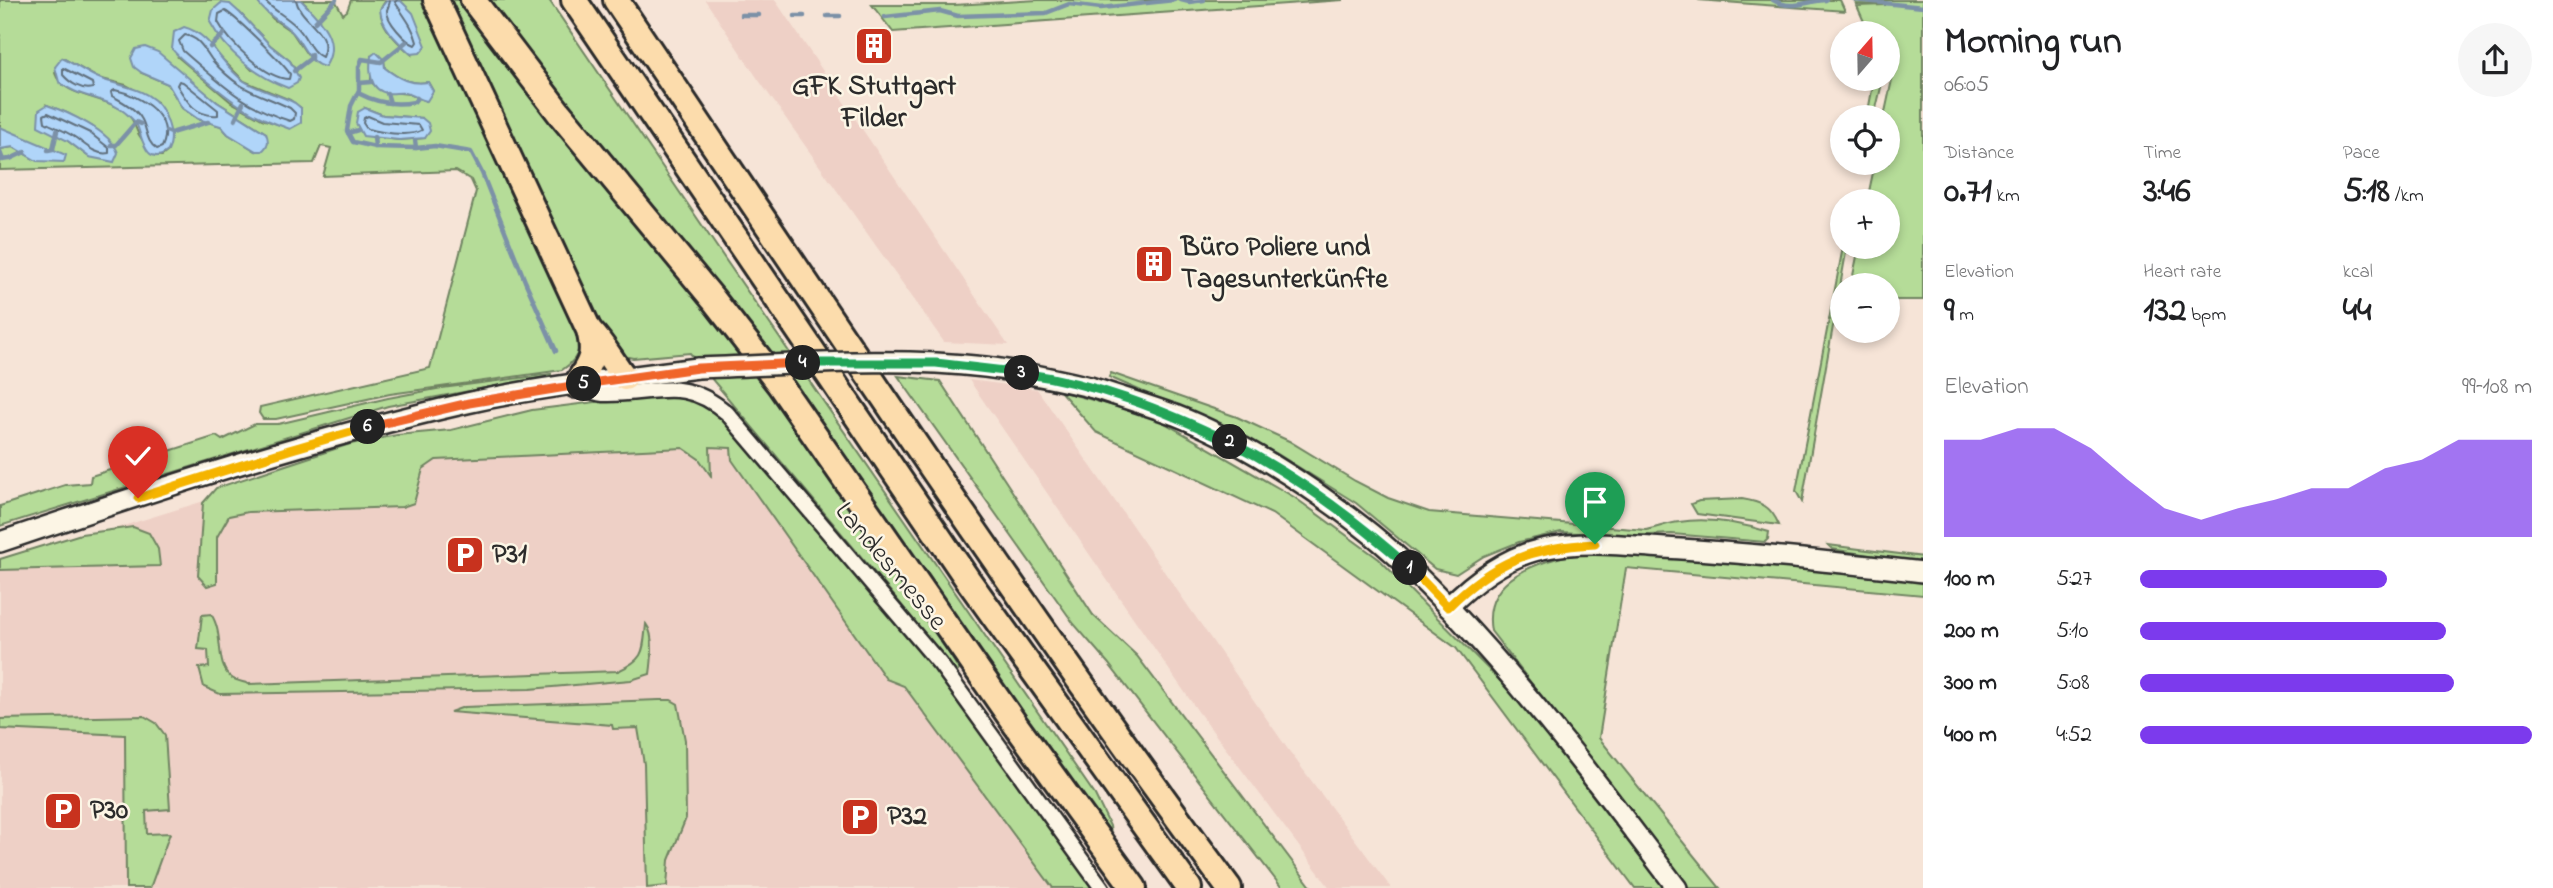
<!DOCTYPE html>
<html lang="en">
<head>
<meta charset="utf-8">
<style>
	body { margin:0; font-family:"Indie Flower",sans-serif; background:#f6f6f6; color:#202124; height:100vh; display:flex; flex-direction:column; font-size:26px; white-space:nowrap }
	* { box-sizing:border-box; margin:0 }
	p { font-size:23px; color:#757577 }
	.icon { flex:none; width:38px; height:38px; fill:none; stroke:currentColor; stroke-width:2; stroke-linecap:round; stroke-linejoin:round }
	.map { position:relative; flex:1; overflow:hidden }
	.details { display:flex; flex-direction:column; background:#fff; width:630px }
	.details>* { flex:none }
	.needle { width:46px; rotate:20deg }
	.tools { position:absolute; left:1830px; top:21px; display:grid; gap:14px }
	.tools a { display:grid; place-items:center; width:70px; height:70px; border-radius:50%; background:#fff; box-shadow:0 4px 10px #0003; font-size:35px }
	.pin { position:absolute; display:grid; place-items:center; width:60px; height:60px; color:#fff; margin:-72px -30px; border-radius:50% 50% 50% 0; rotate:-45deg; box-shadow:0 0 7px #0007 }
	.pin .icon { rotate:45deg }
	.km { position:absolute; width:35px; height:35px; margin:-18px; border-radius:50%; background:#222; color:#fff; font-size:19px; line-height:35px; text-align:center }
	.round { display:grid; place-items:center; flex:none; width:74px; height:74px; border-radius:37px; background:#f6f6f6 }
	.summary { display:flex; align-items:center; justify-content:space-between; height:119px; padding:0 21px }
	h1 { font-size:38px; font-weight:700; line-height:52px }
	.figures { display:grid; grid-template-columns:repeat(3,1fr); gap:10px; height:119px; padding:7px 21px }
	.figures div { display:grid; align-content:center }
	.figures b { font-size:35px; font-weight:700 }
	.figures small { font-size:19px; font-weight:400 }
	.figures p { font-size:19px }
	.chart { height:196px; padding:14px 21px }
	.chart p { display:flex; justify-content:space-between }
	.chart svg { width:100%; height:126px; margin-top:7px; fill:#7c3aed; opacity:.7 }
	ul { padding:0 21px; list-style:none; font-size:23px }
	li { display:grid; grid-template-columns:112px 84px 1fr; align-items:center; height:52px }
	li i { height:18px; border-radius:9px; background:#7c3aed }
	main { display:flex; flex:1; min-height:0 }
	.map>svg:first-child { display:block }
	.built { fill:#eed0c6 }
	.green { fill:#b5dc98; stroke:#708462; stroke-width:2; fill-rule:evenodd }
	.water { fill:#b0d5f9; stroke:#7b91a7; stroke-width:2 }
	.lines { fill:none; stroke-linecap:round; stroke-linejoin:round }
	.shore { stroke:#606f7d; stroke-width:2 }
	.stream { stroke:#7b91a7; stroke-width:4.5 }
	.street-casing { stroke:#2b2b2b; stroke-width:19 }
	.secondary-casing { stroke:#2b2b2b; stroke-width:24 }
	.highway-casing { stroke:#2b2b2b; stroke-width:30 }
	.street { stroke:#fcf5e5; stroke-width:14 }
	.secondary { stroke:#fcf5e5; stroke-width:19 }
	.highway { stroke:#fcdcac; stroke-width:24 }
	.secondary-bridge-casing { stroke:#2b2b2b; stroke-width:24; stroke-linecap:butt }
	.secondary-bridge { stroke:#fcf5e5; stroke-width:19 }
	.split-1-casing { stroke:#fff; stroke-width:14 }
	.split-2-casing { stroke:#fff; stroke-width:14 }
	.split-3-casing { stroke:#fff; stroke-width:14 }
	.split-4-casing { stroke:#fff; stroke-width:14 }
	.split-5-casing { stroke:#fff; stroke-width:14 }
	.split-6-casing { stroke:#fff; stroke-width:14 }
	.split-7-casing { stroke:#fff; stroke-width:14 }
	.split-1 { stroke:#f5b400; stroke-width:9 }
	.split-2 { stroke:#22a559; stroke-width:9 }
	.split-3 { stroke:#22a559; stroke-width:9 }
	.split-4 { stroke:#22a559; stroke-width:9 }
	.split-5 { stroke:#f0652b; stroke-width:9 }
	.split-6 { stroke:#f0652b; stroke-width:9 }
	.split-7 { stroke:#f5b400; stroke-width:9 }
	.labels { text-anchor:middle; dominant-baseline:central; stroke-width:5; stroke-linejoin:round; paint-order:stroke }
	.poi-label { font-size:28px; font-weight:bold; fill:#2b2b2b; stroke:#fcf5e5; text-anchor:start }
	.street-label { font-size:28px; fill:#2b2b2b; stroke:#fcf5e5 }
</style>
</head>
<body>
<main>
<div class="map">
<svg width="1923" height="888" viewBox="0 0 1923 888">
	<rect width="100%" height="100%" fill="#f6e4d7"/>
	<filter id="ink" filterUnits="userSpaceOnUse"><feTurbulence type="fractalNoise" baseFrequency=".0143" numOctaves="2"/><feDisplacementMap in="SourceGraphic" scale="14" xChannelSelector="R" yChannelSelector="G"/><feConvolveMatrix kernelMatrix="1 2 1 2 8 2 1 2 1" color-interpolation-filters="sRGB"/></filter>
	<g filter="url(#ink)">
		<!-- built -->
		<g class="built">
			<path d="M705 0H775L1008 345 944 342 758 79Z"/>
			<path d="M969 380 1037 389 1287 748 1391 888H1330L1197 710Z"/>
			<path d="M713 420 1053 888H0V564L230 493 420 446Z"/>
		</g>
		<!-- green -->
		<g class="green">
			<path d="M0 0H256L273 19 292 32 306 53 308 7 301 0H335L343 14 347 11 351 0H387C368 16 398 43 411 54L399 0H425L573 314C579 338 587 354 562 370L390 394 276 419H263L259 413 260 407 430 368 476 191 471 180 456 171 323 176 331 148 321 146 314 163 0 170V149L13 147 37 161 0 127ZM240 13 270 45 290 61 296 71 252 70 230 47ZM212 45 217 54 244 81 290 100 301 108 290 128 262 119 231 102 178 57ZM371 56 384 60 385 68C399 79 410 85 428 82L433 91 426 101 409 94 382 91 371 82ZM63 58 98 78 126 85 157 102 168 151 162 156H155C150 149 142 141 138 133 133 123 135 120 124 111 104 96 62 97 55 73ZM169 63 217 102 266 133 256 151 228 134 221 126 198 119 182 108 168 84 142 73ZM47 105 67 113 93 127 89 157 68 141ZM365 108 383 115 422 118 425 138 399 140 374 137Z"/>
			<path d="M445 0H462L722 323 907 584 959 670 956 674 900 603 690 353 633 358 619 355 591 311Z"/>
			<path d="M487 0H549L725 259 1095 795 1110 826 1112 843Z"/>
			<path d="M1038 0H1343L893 32 872 5H954Z"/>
			<path d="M1698 0H1840L1845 11Z"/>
			<path d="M1854 0H1923V300H1888V285H1851L1859 247H1888V201H1867L1875 163H1888V117H1884L1896 61 1888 62V33H1869L1857 6 1886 5 1856 4Z"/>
			<path d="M1874 79H1883L1874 117H1867Z"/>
			<path d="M1843 247H1847L1802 502 1796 491Z"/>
			<path d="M1111 373 1237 417 1289 441 1355 481 1388 498 1429 512 1646 530C1657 528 1668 523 1679 522 1710 517 1740 523 1769 532L1768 539 1765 542 1672 534 1628 536 1561 532 1519 542 1484 556 1456 574 1435 569 1356 503 1276 453 1215 423 1109 377Z"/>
			<path d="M551 374V376L388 406 0 526V506L65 485 90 483 91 476 216 436 222 440 255 424H278L388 398 442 388Z"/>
			<path d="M898 376 940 381 1093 615 1137 656 1312 888H1282L1108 663 1074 624Z"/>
			<path d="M1060 391 1154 417 1294 497 1379 559 1517 698 1664 888H1635L1456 648 1272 514 1096 432Z"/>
			<path d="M667 393 686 396 714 407 937 670 1094 888H1053L904 686 886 679 732 460 731 448 710 447 711 476 699 459 683 448 436 460 423 469 414 503 402 507 248 512 229 516 217 537V583L207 586 198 576 203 503 216 488 350 444 397 435 451 430 532 410Z"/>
			<path d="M1742 499C1761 502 1771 506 1779 525L1697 514 1691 504 1699 501Z"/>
			<path d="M133 527 149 533 158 549 160 566 0 570V559L81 534Z"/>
			<path d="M1828 545 1923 557V564L1832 549Z"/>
			<path d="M1581 552 1649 556 1923 580V595L1626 568 1599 738 1720 888H1689L1491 631C1481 576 1540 562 1581 552Z"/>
			<path d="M211 614C225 635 214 665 232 678 236 681 244 682 249 684L618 671C645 659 643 652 646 624 655 635 652 660 650 674L631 680 530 689 220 694 204 687 199 668 209 667 208 650 198 649 202 615Z"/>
			<path d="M659 700H671L678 704 685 740 686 818 669 860 667 886 647 888 644 764 638 728 613 729 612 725 450 712 464 707Z"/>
			<path d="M144 716 156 723 165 735 170 809 146 811 147 834 170 833 150 888H126L125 735 0 729V719Z"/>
		</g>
		<!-- water -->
		<g class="water">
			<path d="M256 0H301C320 20 342 40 325 67 307 64 303 41 290 30 278 20 265 14 256 0Z"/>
			<path d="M387 0 401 1 413 13 426 46 420 53 411 54C398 42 381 27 380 9Z"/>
			<path d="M221 3 230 4 240 13 270 45 290 61 299 78 297 83 288 88C256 76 226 52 210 22L213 10Z"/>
			<path d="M184 27C213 35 220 65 244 81 260 91 278 94 295 103L301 108V123L290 129C247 114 234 103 200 75 190 66 180 59 172 49L174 32Z"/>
			<path d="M145 47 158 52 217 102 266 133C269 141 269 145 262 151H256L228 134 221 126 198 119 182 108 168 84 142 73 134 67 131 58 136 49Z"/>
			<path d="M376 52 384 60 385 68C399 79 411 85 428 82L433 91 427 101C419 100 413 94 405 93 399 92 393 94 388 93 369 91 369 70 371 56Z"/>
			<path d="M62 58C75 64 87 74 101 79 126 88 158 89 167 120 171 131 173 140 168 151 145 169 142 135 136 123 135 122 128 115 128 115 107 96 80 99 59 82L55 67Z"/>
			<path d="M47 105C67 112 111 131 118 153L114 162 89 157 68 141 38 126 39 110Z"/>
			<path d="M365 108 383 115 422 118 428 123 430 131 425 138 399 140 363 136 356 123 358 112Z"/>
			<path d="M0 127 66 155 64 162 37 161 13 147 0 149Z"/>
		</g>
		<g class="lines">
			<!-- shore -->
			<g class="shore">
				<path d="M264 0C274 11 286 16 296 26 306 35 310 52 322 57 334 32 300 21 296 0"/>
				<path d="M390 0C390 4 388 7 387 10 386 21 406 42 415 45L417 42C413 26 403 15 395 2L397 0"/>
				<path d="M225 11C234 15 284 64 290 74L289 79C266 79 229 42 218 22L219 14Z"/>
				<path d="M185 35C200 38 204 49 212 60 240 92 255 91 290 108L295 113 294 119 290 121C242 106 220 83 183 51L179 41Z"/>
				<path d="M63 68 92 83 93 88C82 91 70 83 63 75Z"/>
				<path d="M179 81 183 82 218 110V115C196 117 187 102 177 85Z"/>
				<path d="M115 90C140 95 176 117 162 147L157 149C145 141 148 129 141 118 135 108 122 101 112 96L111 92Z"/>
				<path d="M48 113 90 133 109 148V153C95 156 84 143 73 136 64 130 54 127 45 122L44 115Z"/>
				<path d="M368 116 382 122 419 125 422 130C408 138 383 132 367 129L363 123 364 118Z"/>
			</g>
			<!-- stream -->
			<g class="stream">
				<path d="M1181 0 1189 2 1204 0"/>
				<path d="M1773 0C1792 11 1806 1 1826 0"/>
				<path d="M1854 0 1923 7"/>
				<path d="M741 15H759"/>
				<path d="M795 16H804"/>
				<path d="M827 16H840"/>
				<path d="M885 17 940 11 958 16 1046 13 1069 4 1101 8 1174 0"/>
				<path d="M315 22 336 0"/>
				<path d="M406 42 381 62 362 59 359 67V90L351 106 347 131 353 142 375 147 416 148 435 146 471 152 482 173 525 281 556 351"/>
				<path d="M210 47 224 34"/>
				<path d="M294 71 311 58V54"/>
				<path d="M359 83 371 82"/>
				<path d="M358 93C375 102 394 106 414 102L417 98"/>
				<path d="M387 93 390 103"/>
				<path d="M235 120 243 103"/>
				<path d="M166 131 171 133 208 122"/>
				<path d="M348 133 358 130"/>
				<path d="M374 137 375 147"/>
				<path d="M415 140 416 148"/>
				<path d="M111 145H116L136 122 141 124"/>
				<path d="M48 150 53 149 57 131"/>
				<path d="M0 152 3 160"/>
				<path d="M0 160 10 159 25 152"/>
			</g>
			<defs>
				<path id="street" d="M577 386C585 389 595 393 603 394 653 396 682 374 727 413L940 664 1102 888"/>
				<g id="secondary">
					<path d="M1090 387C1118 396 1147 405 1175 415 1237 439 1309 485 1361 526 1395 552 1425 582 1454 613 1535 699 1606 794 1677 888"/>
					<path d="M0 542C154 490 309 439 467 403 543 386 621 378 698 368"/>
					<path d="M1448 607C1474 581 1505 557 1542 549 1582 540 1623 545 1664 548 1751 553 1837 562 1923 572"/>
				</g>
				<g id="highway">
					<path d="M436 0 589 330C596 357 590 363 576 385"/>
					<path d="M473 0 560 114 713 299 779 384 1015 724 1134 888"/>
					<path d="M574 0 968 580 1189 888"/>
					<path d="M616 0C817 298 1015 599 1229 888"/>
					<path d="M590 331C604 345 612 362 625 378"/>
				</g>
			</defs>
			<!-- street casing -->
			<use href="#street" class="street-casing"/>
			<!-- secondary casing -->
			<use href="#secondary" class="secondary-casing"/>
			<!-- highway casing -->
			<use href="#highway" class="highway-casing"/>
			<!-- street -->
			<use href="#street" class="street"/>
			<!-- secondary -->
			<use href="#secondary" class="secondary"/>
			<!-- highway -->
			<use href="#highway" class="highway"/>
			<defs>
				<path id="secondary-bridge" d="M698 368C793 365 890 356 985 367 1021 371 1055 379 1090 387"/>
			</defs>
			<!-- secondary-bridge casing -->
			<use href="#secondary-bridge" class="secondary-bridge-casing"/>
			<!-- secondary-bridge -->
			<use href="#secondary-bridge" class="secondary-bridge"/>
		</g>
	</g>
	<g class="lines" filter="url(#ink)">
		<defs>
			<path id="split-1" d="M1410 568 1448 607C1494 561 1532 547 1595 544"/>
			<path id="split-2" d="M1230 442C1296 475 1355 519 1410 568"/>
			<path id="split-3" d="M1022 373C1096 383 1164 410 1230 442"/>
			<path id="split-4" d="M803 363H936L1022 373"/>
			<path id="split-5" d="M584 384 698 368 803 363"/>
			<path id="split-6" d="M368 427 469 403 584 384"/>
			<path id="split-7" d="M138 498 289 450 368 427"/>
		</defs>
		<!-- split-1 casing -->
		<use href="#split-1" class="split-1-casing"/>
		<!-- split-2 casing -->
		<use href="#split-2" class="split-2-casing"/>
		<!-- split-3 casing -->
		<use href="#split-3" class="split-3-casing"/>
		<!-- split-4 casing -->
		<use href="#split-4" class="split-4-casing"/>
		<!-- split-5 casing -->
		<use href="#split-5" class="split-5-casing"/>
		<!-- split-6 casing -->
		<use href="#split-6" class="split-6-casing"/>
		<!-- split-7 casing -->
		<use href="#split-7" class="split-7-casing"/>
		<!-- split-1 -->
		<use href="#split-1" class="split-1"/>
		<!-- split-2 -->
		<use href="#split-2" class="split-2"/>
		<!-- split-3 -->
		<use href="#split-3" class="split-3"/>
		<!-- split-4 -->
		<use href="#split-4" class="split-4"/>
		<!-- split-5 -->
		<use href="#split-5" class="split-5"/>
		<!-- split-6 -->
		<use href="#split-6" class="split-6"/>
		<!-- split-7 -->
		<use href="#split-7" class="split-7"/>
	</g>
	<!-- icons -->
	<defs>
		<symbol id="building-square" viewBox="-11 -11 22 22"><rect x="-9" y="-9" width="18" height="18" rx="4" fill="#c8321e" stroke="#fcf5e5"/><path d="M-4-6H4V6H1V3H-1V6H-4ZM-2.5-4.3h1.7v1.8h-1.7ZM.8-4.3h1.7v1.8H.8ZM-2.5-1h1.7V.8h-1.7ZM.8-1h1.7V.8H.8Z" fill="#fff"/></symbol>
		<symbol id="parking-square" viewBox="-11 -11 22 22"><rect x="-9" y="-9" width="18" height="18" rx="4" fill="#c8321e" stroke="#fcf5e5"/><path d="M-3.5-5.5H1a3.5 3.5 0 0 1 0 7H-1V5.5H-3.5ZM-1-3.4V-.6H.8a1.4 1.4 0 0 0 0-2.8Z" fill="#fff"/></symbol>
	</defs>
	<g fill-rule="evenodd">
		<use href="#building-square" x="852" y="24" width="44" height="44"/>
		<use href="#building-square" x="1132" y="242" width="44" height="44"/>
		<use href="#parking-square" x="443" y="533" width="44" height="44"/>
		<use href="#parking-square" x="41" y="789" width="44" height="44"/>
		<use href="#parking-square" x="838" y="795" width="44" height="44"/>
	</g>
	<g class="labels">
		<!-- poi labels -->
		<g class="poi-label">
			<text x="874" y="87" text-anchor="middle">GFK Stuttgart<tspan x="874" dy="32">Filder</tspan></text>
			<text x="1181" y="248">Büro Poliere und<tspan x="1181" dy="32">Tagesunterkünfte</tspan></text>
			<text x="492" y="555">P31</text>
			<text x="90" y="811">P30</text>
			<text x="887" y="817">P32</text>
		</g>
		<!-- street labels -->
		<g class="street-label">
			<text transform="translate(890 567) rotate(50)">Landesmesse</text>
		</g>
	</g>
</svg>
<div class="tools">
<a><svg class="needle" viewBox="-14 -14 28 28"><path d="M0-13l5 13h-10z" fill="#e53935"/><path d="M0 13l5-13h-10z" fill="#757577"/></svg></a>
<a><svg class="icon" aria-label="locate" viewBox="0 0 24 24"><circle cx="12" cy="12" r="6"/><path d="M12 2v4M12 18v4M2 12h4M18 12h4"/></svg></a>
<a>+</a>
<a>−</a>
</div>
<div class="pin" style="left:1595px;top:544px;background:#1e9e55"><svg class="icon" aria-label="arrive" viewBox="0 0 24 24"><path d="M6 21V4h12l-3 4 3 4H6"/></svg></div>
<div class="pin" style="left:138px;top:498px;background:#d93025"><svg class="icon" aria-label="check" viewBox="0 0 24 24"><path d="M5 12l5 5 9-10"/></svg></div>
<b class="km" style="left:1410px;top:568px">1</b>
<b class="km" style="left:1230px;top:442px">2</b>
<b class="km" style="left:1022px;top:373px">3</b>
<b class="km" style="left:803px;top:363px">4</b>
<b class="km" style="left:584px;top:384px">5</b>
<b class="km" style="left:368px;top:427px">6</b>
</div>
<section class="details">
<div class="summary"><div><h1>Morning run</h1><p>06:05</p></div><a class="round"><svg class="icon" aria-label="share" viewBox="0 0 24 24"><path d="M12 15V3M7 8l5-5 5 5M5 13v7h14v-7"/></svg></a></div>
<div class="figures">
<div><p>Distance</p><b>0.71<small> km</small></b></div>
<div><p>Time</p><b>3:46</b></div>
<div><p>Pace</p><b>5:18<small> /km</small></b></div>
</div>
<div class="figures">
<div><p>Elevation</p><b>9<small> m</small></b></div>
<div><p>Heart rate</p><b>132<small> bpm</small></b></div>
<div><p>kcal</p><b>44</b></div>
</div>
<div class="chart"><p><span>Elevation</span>99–108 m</p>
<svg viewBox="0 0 160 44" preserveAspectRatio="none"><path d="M0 44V10L10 10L20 6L30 6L40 13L50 24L60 34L70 38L80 34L90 31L100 27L110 27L120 20L130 17L140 10L150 10L160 10V44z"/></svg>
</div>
<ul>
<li><b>100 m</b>5:27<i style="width:63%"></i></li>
<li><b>200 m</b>5:10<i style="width:78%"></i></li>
<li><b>300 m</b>5:08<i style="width:80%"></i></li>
<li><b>400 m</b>4:52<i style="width:100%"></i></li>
</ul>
</section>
</main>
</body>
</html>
